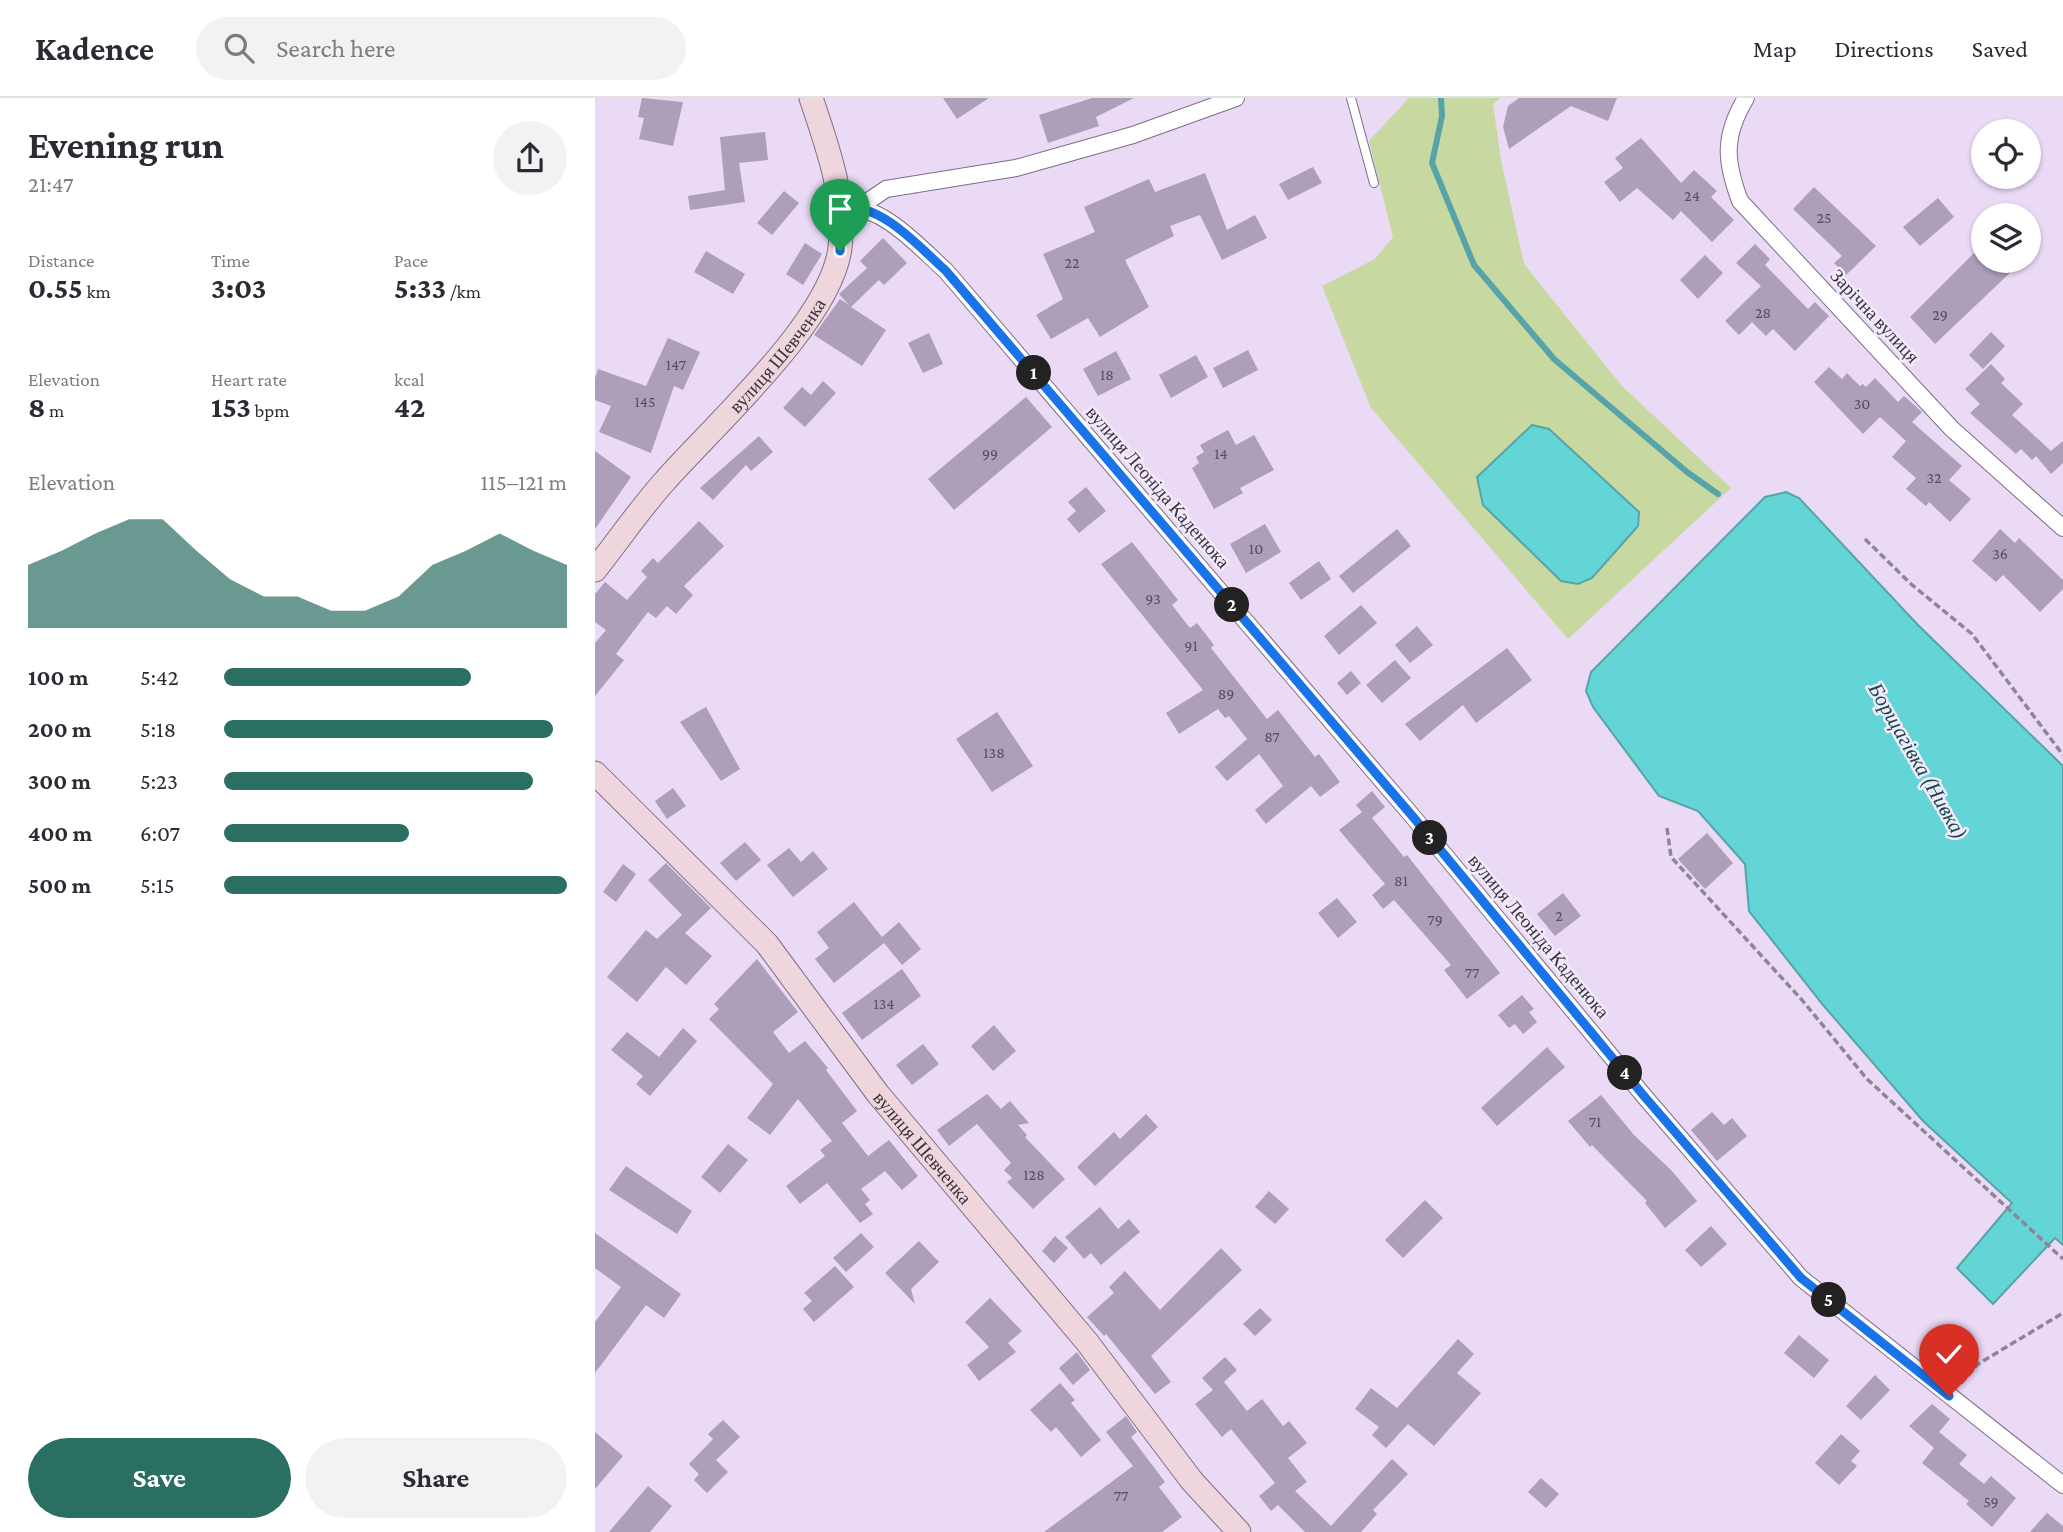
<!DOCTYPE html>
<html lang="en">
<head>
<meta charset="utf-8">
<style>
	body { margin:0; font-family:"Crimson Pro",serif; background:#f2f2f3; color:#2b2b33; height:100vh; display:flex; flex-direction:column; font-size:26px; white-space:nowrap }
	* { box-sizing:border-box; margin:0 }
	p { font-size:23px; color:#7c7c81 }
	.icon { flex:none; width:38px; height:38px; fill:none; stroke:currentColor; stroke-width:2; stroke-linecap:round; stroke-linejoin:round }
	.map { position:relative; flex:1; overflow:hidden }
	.panel { display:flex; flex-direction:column; background:#fff; width:595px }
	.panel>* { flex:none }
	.tools { position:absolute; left:1376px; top:21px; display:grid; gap:14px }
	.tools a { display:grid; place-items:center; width:70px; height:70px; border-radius:50%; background:#fff; box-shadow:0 2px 5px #0004; font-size:35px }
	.pin { position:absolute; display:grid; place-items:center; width:60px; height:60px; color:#fff; margin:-72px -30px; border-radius:50% 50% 50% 0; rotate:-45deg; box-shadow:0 0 7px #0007 }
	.pin .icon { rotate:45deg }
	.km { position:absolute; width:35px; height:35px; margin:-18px; border-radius:50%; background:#222; color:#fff; font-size:19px; line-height:35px; text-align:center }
	.round { display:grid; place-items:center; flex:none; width:74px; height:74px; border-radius:37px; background:#f2f2f3 }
	.summary { display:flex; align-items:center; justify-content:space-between; height:119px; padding:0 28px }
	h1 { font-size:38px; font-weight:700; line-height:52px }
	.metrics { display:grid; grid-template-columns:repeat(3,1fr); gap:10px; height:119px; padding:7px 28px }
	.metrics div { display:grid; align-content:center }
	.metrics b { font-size:30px; font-weight:700 }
	.metrics small { font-size:19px; font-weight:400 }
	.metrics p { font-size:19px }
	.chart { height:196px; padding:14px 28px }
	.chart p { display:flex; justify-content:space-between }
	.chart svg { width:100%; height:126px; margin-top:7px; fill:#2a6f62; opacity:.7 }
	.button { display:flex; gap:14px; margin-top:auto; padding:14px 28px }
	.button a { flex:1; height:80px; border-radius:42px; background:#2a6f62; color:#fff; font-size:28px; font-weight:700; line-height:80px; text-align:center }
	.button a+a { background:#f2f2f3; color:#2b2b33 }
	ul { padding:0 28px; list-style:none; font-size:23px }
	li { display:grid; grid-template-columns:112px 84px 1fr; align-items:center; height:52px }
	li i { height:18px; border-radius:9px; background:#2a6f62 }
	header { display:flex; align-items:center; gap:42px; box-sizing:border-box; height:98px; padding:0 35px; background:#fff; border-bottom:2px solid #e1e1e2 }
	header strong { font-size:33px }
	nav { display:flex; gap:38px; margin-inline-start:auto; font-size:24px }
	.search { width:490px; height:63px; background:#f2f2f3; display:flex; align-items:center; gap:18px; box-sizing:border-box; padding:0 24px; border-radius:38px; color:#7c7c81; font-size:26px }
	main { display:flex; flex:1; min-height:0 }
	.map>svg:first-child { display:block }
	.green { fill:#c7d9a0 }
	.water { fill:#64d5d6; stroke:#57a4a8; stroke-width:2 }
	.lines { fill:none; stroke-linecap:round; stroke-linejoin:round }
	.stream { stroke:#57a4a8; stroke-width:6 }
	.building { fill:#ad9eb9 }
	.lane-casing { stroke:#7c6e87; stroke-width:10 }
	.street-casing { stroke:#7c6e87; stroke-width:18 }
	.secondary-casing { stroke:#7c6e87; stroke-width:25 }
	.path { stroke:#908598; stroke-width:3.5; stroke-dasharray:7 3.5; stroke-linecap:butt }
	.lane { stroke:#fff; stroke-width:8 }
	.street { stroke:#fff; stroke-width:16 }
	.secondary { stroke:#efd6dc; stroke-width:23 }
	.route-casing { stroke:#fff; stroke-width:14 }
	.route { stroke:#1a73e8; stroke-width:9 }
	.labels { text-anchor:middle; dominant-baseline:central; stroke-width:5; stroke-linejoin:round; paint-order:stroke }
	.number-label { font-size:16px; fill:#564e5d }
	.street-label { font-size:19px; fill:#39333e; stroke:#f3eafb }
	.water-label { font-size:21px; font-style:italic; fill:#154949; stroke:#f3eafb }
</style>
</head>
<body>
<header>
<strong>Kadence</strong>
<div class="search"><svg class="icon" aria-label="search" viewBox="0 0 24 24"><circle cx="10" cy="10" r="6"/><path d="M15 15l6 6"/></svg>Search here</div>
<nav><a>Map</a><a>Directions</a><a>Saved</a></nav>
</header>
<main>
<section class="panel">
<div class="summary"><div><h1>Evening run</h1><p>21:47</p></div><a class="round"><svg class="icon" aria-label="share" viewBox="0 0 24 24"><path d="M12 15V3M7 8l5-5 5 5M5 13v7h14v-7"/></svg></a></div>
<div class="metrics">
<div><p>Distance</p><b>0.55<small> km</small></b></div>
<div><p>Time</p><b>3:03</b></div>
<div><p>Pace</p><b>5:33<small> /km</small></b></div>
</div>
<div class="metrics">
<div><p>Elevation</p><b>8<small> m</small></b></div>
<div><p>Heart rate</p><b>153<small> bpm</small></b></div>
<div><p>kcal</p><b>42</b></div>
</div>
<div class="chart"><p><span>Elevation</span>115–121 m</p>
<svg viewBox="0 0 160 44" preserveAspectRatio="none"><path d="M0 44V22L10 17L20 11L30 6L40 6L50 17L60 27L70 33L80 33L90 38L100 38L110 33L120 22L130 17L140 11L150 17L160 22V44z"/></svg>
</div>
<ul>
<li><b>100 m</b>5:42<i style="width:72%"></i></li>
<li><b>200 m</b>5:18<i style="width:96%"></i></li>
<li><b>300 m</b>5:23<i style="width:90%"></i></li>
<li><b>400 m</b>6:07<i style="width:54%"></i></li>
<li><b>500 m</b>5:15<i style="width:100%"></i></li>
</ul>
<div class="button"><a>Save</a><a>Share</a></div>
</section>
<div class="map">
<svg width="1468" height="1434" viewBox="0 0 1468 1434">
	<rect width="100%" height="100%" fill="#eadaf6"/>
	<!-- green -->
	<path class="green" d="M814 0H906L898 6 906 62 929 166 1027 288 1136 390 973 541 776 310 727 188 780 161 798 139 774 43Z"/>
	<!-- water -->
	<g class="water">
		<path d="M937 327 954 331 1044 414 1043 428 997 480 983 486 966 483 888 407 882 379Z"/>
		<path d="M1191 394 1204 400 1323 527 1468 668V1147L1460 1140 1398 1206 1362 1170 1417 1105 1328 1023 1228 907 1154 813 1150 766 1103 713 1064 698 998 609 991 593 996 574 1170 399Z"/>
	</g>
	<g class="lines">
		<!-- stream -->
		<path class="stream" d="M846 0 847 18 837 65 879 167 959 261 1092 374 1123 396"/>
	</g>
	<!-- building -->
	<g class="building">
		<path d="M47 0 88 4 78 48 44 41 49 20 43 19Z"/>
		<path d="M348 0H394L362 21Z"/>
		<path d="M497 0H539L501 19 504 28 453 45 444 17Z"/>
		<path d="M924 0H1022L1013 23 976 8 914 51 908 29 913 8Z"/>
		<path d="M170 34 173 62 144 65 150 104 95 112 93 98 130 92 125 39Z"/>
		<path d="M1046 40 1086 85 1099 72 1122 93 1116 99 1139 122 1117 144 1086 113 1078 122 1042 90 1025 104 1009 84 1028 70 1020 60Z"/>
		<path d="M718 69 727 85 693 102 684 86Z"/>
		<path d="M610 75 632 132 660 117 672 140 627 162 605 117 575 128 579 138 530 162 554 209 505 239 493 220 456 241 441 217 468 201 448 156 500 134 489 109 554 81 560 94Z"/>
		<path d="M1219 89 1281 148 1251 177 1239 165 1247 158 1198 111Z"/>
		<path d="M189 93 204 105 177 137 162 125Z"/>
		<path d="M1343 100 1359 119 1325 148 1308 129Z"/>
		<path d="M288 140 312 165 289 187 284 182 256 209 291 232 267 268 219 237 245 201 254 207 244 196 272 170 265 163Z"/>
		<path d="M210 145 227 156 208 187 191 176Z"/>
		<path d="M1160 146 1175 161 1170 167 1213 211 1220 204 1234 218 1200 253 1178 231 1171 238 1157 224 1144 237 1130 223 1166 188 1141 165Z"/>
		<path d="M1388 146V163H1412L1419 171 1340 246 1315 219Z"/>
		<path d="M111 153 150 176 138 196 99 174Z"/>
		<path d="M1110 157 1128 175 1103 201 1085 182Z"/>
		<path d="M1396 234 1410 248 1388 271 1374 257Z"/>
		<path d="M334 235 348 266 328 275 313 245Z"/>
		<path d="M73 240 105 254 88 292 79 288 56 355 4 334 16 308 0 302V280L3 271 51 288Z"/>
		<path d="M653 252 663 272 628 290 618 270Z"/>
		<path d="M521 253 536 281 503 298 488 271Z"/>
		<path d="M601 257 613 279 576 300 564 277Z"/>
		<path d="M1396 266 1410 281 1406 285 1428 306 1417 317 1456 353 1468 343V365L1456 376 1441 358 1437 362 1426 351 1421 356 1375 315 1385 306 1370 291Z"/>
		<path d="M1234 269 1247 281 1252 275 1265 288 1268 286 1271 289 1280 280 1303 304 1309 298 1327 314 1317 324 1367 368 1354 382 1376 401 1355 424 1334 404 1331 408 1311 391 1321 380 1297 359 1311 343 1285 319 1268 336 1219 284Z"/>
		<path d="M228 283 241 295 210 329 188 310 207 289 216 297Z"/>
		<path d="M431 299 457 329 359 412 333 381Z"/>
		<path d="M633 332 641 347 659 337 679 372 645 390 648 395 619 411 597 370 604 365 601 359 609 354 605 347Z"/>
		<path d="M164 338 178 354 156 373 151 367 118 402 105 390Z"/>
		<path d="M0 353 36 379 0 431Z"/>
		<path d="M491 389 511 413 484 435 472 421 481 413 473 404Z"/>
		<path d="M104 423 129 448 89 488 98 497 81 516 72 508 61 520 53 514 21 556 29 562 0 598V545L11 532 0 524V496L10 484 32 502 52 479 46 473 58 460 63 465Z"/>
		<path d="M670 426 686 454 651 475 635 446Z"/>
		<path d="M802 431 816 448 758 495 744 478Z"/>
		<path d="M1405 431 1420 445 1424 440 1468 482V491L1445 514 1408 477 1401 484 1377 463Z"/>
		<path d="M537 444 583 502 577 507 595 530 602 525 619 547 616 550 672 621 683 612 720 659 724 656 745 684 725 699 716 688 671 726 660 712 688 688 664 656 632 683 620 669 652 641 634 618 630 620 623 611 584 636 571 615 608 592 506 466Z"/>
		<path d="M724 463 736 481 706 502 694 485Z"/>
		<path d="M766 507 782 525 744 557 729 538Z"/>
		<path d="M822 528 838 547 815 565 800 547Z"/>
		<path d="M912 550 937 582 881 625 868 607 825 643 810 626Z"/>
		<path d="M800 562 816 580 787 605 771 587Z"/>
		<path d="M756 573 766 585 752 597 742 585Z"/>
		<path d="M111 609 145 671 126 683 85 624Z"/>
		<path d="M402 614 438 668 397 694 361 641Z"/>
		<path d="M78 690 91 708 72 721 60 703Z"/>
		<path d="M777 693 790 709 777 720 809 759 812 757 905 875 872 901 849 872 856 867 799 802 788 811 777 797 790 786 744 732 767 714 761 707Z"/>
		<path d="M1112 735 1138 765 1110 791 1083 761Z"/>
		<path d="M150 744 166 762 141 783 125 765Z"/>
		<path d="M194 750 206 764 218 753 233 771 198 799 172 767Z"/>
		<path d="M71 765 116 810 90 835 117 858 91 887 71 869 42 904 12 879 51 832 62 841 87 817 53 782Z"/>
		<path d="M28 766 41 776 21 804 8 794Z"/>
		<path d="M968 795 986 818 960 838 942 816Z"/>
		<path d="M742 800 762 824 743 840 723 815Z"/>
		<path d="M259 804 287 839 304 824 326 851 307 867 289 845 239 885 220 861 234 850 222 834Z"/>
		<path d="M162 861 203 914 178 934 194 955 210 943 233 970 231 972 262 1013 247 1025 273 1058 294 1042 323 1078 307 1092 290 1073 266 1091 275 1102 270 1106 278 1116 265 1125 232 1085 205 1106 191 1088 230 1058 225 1052 237 1043 203 1001 175 1037 152 1020 178 986 114 921 124 911 119 906Z"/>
		<path d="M307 871 326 898 267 942 247 915Z"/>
		<path d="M927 897 939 911 934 914 942 924 928 936 920 926 914 930 903 917Z"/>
		<path d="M399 927 421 953 398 973 376 948Z"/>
		<path d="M88 930 102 943 55 998 41 986 48 978 16 952 32 934 64 959Z"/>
		<path d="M328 946 344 966 317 987 301 967Z"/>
		<path d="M952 949 970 969 902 1028 886 1010Z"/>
		<path d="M392 996 406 1011 415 1003 434 1025 423 1027 432 1037 430 1039 470 1081 438 1111 412 1084 417 1080 409 1072 416 1065 382 1026 354 1048 342 1032Z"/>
		<path d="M1006 997 1039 1037 1077 1073 1102 1103 1070 1130 1050 1105 1052 1103 997 1047 995 1049 973 1023Z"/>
		<path d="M1117 1014 1129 1027 1137 1020 1152 1038 1122 1063 1096 1032Z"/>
		<path d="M551 1016 563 1029 500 1088 482 1069 519 1034 525 1041Z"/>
		<path d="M133 1046 153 1062 125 1095 106 1079Z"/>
		<path d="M31 1068 97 1113 82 1136 14 1092Z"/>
		<path d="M674 1093 694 1111 680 1126 660 1109Z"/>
		<path d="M830 1102 848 1120 808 1160 790 1142Z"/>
		<path d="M505 1109 523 1131 534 1121 545 1134 506 1167 496 1155 489 1161 470 1139Z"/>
		<path d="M1116 1128 1132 1146 1106 1169 1090 1152Z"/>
		<path d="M0 1135 86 1196 69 1220 51 1207 0 1275V1224L26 1189 0 1170Z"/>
		<path d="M266 1135 279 1149 251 1174 238 1160Z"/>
		<path d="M460 1138 473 1150 459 1165 447 1153Z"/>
		<path d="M324 1143 344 1164 316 1191 320 1206 290 1175Z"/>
		<path d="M626 1150 647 1172 556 1258 576 1284 560 1296 511 1236 509 1238 492 1219 519 1195 514 1189 530 1173 565 1212Z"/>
		<path d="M240 1168 259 1189 219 1224 208 1211 217 1203 209 1195Z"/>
		<path d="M395 1200 427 1233 413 1245 421 1254 384 1283 372 1267 394 1249 370 1224Z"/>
		<path d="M665 1210 677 1222 660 1238 648 1226Z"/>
		<path d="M1204 1237 1234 1262 1219 1280 1189 1255Z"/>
		<path d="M863 1241 879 1256 862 1275 886 1295 839 1348 813 1326 791 1350 777 1337 784 1329 760 1311 776 1290 802 1310Z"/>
		<path d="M482 1254 495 1272 478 1287 464 1270Z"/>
		<path d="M630 1259 642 1272 629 1284 652 1313 667 1301 688 1328 694 1323 712 1345 693 1360 712 1384 700 1393 736 1428 797 1361 813 1376 778 1412 782 1416 766 1434H710L683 1407 676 1413 664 1398 680 1385 636 1331 627 1339 600 1306 618 1292 607 1280Z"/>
		<path d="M1280 1277 1295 1292 1266 1322 1251 1308Z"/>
		<path d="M465 1285 480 1302 476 1305 506 1342 486 1359 461 1329 456 1334 435 1312Z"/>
		<path d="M1337 1306 1355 1321 1344 1334 1372 1357 1364 1366 1389 1386 1396 1378 1421 1400 1397 1429 1371 1406 1374 1403 1327 1365 1339 1350 1314 1328Z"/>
		<path d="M531 1318 542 1334 536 1339 570 1384 564 1389 587 1419 567 1434H449L538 1368 511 1334Z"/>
		<path d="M128 1322 145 1339 121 1362 133 1374 112 1395 99 1382 104 1376 94 1366 118 1341 113 1336Z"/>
		<path d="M0 1334 28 1358 0 1391Z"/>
		<path d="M1246 1336 1265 1353 1256 1363 1262 1368 1244 1387 1220 1365Z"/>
		<path d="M946 1380 964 1396 951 1410 933 1394Z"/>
		<path d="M53 1388 77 1408 55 1434H14Z"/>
		<path d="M1452 1415 1468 1428V1434H1435Z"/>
	</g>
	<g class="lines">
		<defs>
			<path id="lane" d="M756 0 779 85"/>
			<g id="street">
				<path d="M1151 0C1128 38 1130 63 1145 103L1357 331 1468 430"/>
				<path d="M266 108 291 91 421 70 538 37 641 0"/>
				<path d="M247 109C287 106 322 147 351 173L819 720 1049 998 1206 1180 1468 1387"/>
			</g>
			<g id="secondary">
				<path id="s1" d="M0 472C23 443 44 412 69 384 119 327 236 223 245 150 251 98 232 48 216 0"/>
				<path id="s2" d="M0 675 172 846 283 996 492 1244 597 1383 644 1434"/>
			</g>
		</defs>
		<!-- lane casing -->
		<use href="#lane" class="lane-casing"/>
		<!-- street casing -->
		<use href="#street" class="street-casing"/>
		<!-- secondary casing -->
		<use href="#secondary" class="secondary-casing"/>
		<!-- path -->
		<g class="path">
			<path d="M1270 441 1316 486 1377 536 1468 657"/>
			<path d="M1072 730 1076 759 1207 902 1272 981 1468 1161"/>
			<path d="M1366 1285 1383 1266 1468 1215"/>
		</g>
		<!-- lane -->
		<use href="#lane" class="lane"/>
		<!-- street -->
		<use href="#street" class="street"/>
		<!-- secondary -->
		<use href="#secondary" class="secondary"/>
	</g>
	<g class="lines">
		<defs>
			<path id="route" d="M245 153 247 109C287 106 322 147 351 173L819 720 1049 998 1206 1180 1354 1298"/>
		</defs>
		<!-- route casing -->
		<use href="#route" class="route-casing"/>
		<!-- route -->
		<use href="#route" class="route"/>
	</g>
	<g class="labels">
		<!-- number labels -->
		<g class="number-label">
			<text x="1097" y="97">24</text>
			<text x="1229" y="119">25</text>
			<text x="477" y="164">22</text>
			<text x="1168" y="214">28</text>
			<text x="1345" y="216">29</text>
			<text x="81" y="266">147</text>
			<text x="512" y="276">18</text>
			<text x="50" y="303">145</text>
			<text x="1267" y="305">30</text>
			<text x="395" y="355">99</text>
			<text x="626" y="355">14</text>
			<text x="1339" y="379">32</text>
			<text x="661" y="450">10</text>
			<text x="1405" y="455">36</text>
			<text x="558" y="500">93</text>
			<text x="596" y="547">91</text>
			<text x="631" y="595">89</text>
			<text x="677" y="638">87</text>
			<text x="399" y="654">138</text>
			<text x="806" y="782">81</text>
			<text x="964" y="817">2</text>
			<text x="840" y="821">79</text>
			<text x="877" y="874">77</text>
			<text x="289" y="905">134</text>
			<text x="1000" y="1023">71</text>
			<text x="439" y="1076">128</text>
			<text x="526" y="1397">77</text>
			<text x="1396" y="1403">59</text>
		</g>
		<!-- street labels -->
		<g class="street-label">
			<text transform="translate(1280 218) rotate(47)">Зарічна вулиця</text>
			<text stroke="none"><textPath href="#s1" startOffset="282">вулиця Шевченка</textPath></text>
			<text transform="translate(563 389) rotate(49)">вулиця Леоніда Каденюка</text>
			<text transform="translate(944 838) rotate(50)">вулиця Леоніда Каденюка</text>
			<text stroke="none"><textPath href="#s2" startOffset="499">вулиця Шевченка</textPath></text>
		</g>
		<!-- water labels -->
		<g class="water-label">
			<text transform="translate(1323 663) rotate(60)">Борщагівка (Нивка)</text>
		</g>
	</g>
</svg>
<div class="tools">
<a><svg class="icon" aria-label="locate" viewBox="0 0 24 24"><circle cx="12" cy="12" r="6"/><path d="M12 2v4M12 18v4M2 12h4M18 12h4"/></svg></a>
<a><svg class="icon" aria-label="layers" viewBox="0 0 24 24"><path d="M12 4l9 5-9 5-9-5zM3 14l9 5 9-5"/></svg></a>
</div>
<div class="pin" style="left:245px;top:153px;background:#1e9e55"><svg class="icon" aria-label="arrive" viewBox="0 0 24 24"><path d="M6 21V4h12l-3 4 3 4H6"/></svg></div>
<div class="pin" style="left:1354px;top:1298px;background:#d93025"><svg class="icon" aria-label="check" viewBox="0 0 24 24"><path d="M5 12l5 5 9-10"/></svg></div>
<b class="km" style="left:439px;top:275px">1</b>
<b class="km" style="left:637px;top:507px">2</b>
<b class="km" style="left:835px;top:740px">3</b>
<b class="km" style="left:1030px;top:975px">4</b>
<b class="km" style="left:1234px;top:1202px">5</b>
</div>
</main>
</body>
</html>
